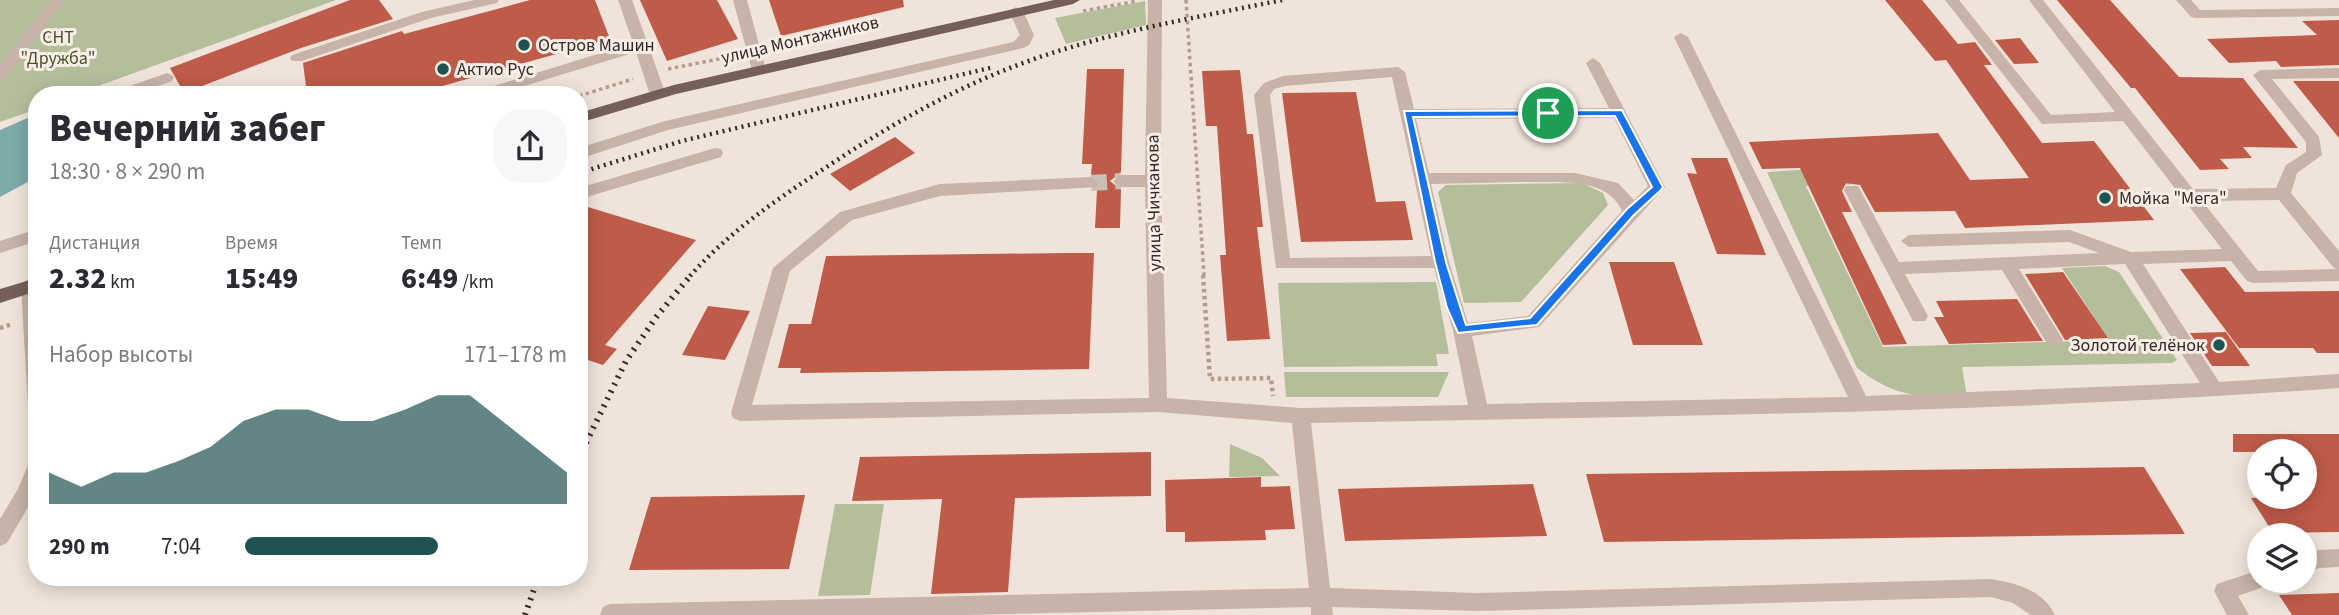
<!DOCTYPE html>
<html lang="ru">
<head>
<meta charset="utf-8">
<style>
	body { margin:0; font-family:"Source Sans 3",sans-serif; background:#f7f7f7; color:#2b2b33; height:100vh; display:flex; flex-direction:column; font-size:26px; white-space:nowrap }
	* { box-sizing:border-box; margin:0 }
	p { font-size:23px; color:#7c7c81 }
	.icon { flex:none; width:38px; height:38px; fill:none; stroke:currentColor; stroke-width:2; stroke-linecap:round; stroke-linejoin:round }
	.map { position:relative; flex:1; overflow:hidden }
	.sheet { position:absolute; left:28px; top:86px; width:560px; height:500px; display:flex; flex-direction:column; background:#fff; border-radius:28px; box-shadow:0 4px 18px #0003 }
	.sheet>* { flex:none }
	.controls { position:absolute; left:2247px; top:439px; display:grid; gap:14px }
	.controls a { display:grid; place-items:center; width:70px; height:70px; border-radius:50%; background:#fff; box-shadow:0 4px 18px #0003; font-size:35px }
	.pin { position:absolute; display:grid; place-items:center; width:60px; height:60px; color:#fff; margin:-30px; border:4px solid #fff; border-radius:50%; box-shadow:0 2px 7px #0007 }
	.round { display:grid; place-items:center; flex:none; width:74px; height:74px; border-radius:28px; background:#f7f7f7 }
	.head { display:flex; align-items:center; justify-content:space-between; height:119px; padding:0 21px }
	h1 { font-size:38px; font-weight:800; line-height:52px }
	.metrics { display:grid; grid-template-columns:repeat(3,1fr); gap:10px; height:119px; padding:7px 21px }
	.metrics div { display:grid; align-content:center }
	.metrics b { font-size:30px; font-weight:800 }
	.metrics small { font-size:19px; font-weight:400 }
	.metrics p { font-size:19px }
	.chart { height:196px; padding:14px 21px }
	.chart p { display:flex; justify-content:space-between }
	.chart svg { width:100%; height:126px; margin-top:7px; fill:#1f5352; opacity:.7 }
	ul { padding:0 21px; list-style:none; font-size:23px }
	li { display:grid; grid-template-columns:112px 84px 1fr; align-items:center; height:52px }
	li i { height:18px; border-radius:9px; background:#1f5352 }
	.map>svg:first-child { display:block }
	.green { fill:#b5be9b }
	.water { fill:#7baba9 }
	.building { fill:#bf5b49 }
	.lines { fill:none; stroke-linecap:round; stroke-linejoin:round }
	.minor-tunnel { stroke:#cabfb6; stroke-width:16; stroke-dasharray:16 8; stroke-linecap:butt }
	.path-far1 { stroke:#b39d91; stroke-width:3.5; stroke-dasharray:3.5 3.5; stroke-linecap:butt }
	.path { stroke:#b39d91; stroke-width:4.5; stroke-dasharray:3.5 3.5; stroke-linecap:butt }
	.minor { fill:#c7b3a7; fill-rule:evenodd }
	.major { fill:#756059; fill-rule:evenodd }
	.rail-far1 { stroke:#342a27; stroke-width:4.5; stroke-dasharray:2 4.5; stroke-linecap:butt }
	.rail { stroke:#342a27; stroke-width:6; stroke-dasharray:2 6; stroke-linecap:butt }
	.route { fill:#1a73e8; stroke:#fff; stroke-width:2; fill-rule:evenodd }
	.poi-dot { fill:#1f5352; stroke:#f8eee6; stroke-width:2.5 }
	.labels { text-anchor:middle; dominant-baseline:central; stroke-width:6; stroke-linejoin:round; paint-order:stroke }
	.park-label { font-size:18px; fill:#47512c; stroke:#f8eee6 }
	.street-label { font-size:18px; fill:#342a27; stroke:#f8eee6 }
	.poi-label { font-size:18px; fill:#342a27; stroke:#f8eee6; text-anchor:start }
</style>
</head>
<body>
<div class="map">
<svg width="2339" height="615" viewBox="0 0 2339 615">
	<rect width="100%" height="100%" fill="#f0e4da"/>
	<!-- green -->
	<g class="green">
		<path d="M0 0H336L76 94H37V109L0 122Z"/>
		<path d="M1145 1 1146 25 1066 44 1055 18Z"/>
		<path d="M1851 167 1860 184 1806 186 1883 347 2109 340 2062 268 2105 266 2119 272 2177 360 2172 363 1962 367 1967 396C1917 396 1898 399 1857 368L1767 172Z"/>
		<path d="M1582 183 1603 193 1608 205 1521 302 1464 303 1438 192 1446 185Z"/>
		<path d="M1436 282 1449 354H1436L1438 366 1284 367 1278 283Z"/>
		<path d="M1284 372H1449L1438 397H1286Z"/>
		<path d="M1230 444 1262 458 1280 476 1229 477Z"/>
		<path d="M835 504H884L870 595 818 596Z"/>
	</g>
	<!-- water -->
	<path class="water" d="M37 114V177L0 197V130Z"/>
	<!-- building -->
	<g class="building">
		<path d="M350 0H379L393 19 301 48 184 93 170 68Z"/>
		<path d="M530 0H595L610 39 414 94H307L303 63 402 31 404 34Z"/>
		<path d="M640 0H717L738 39 667 61Z"/>
		<path d="M769 0H903L904 7 781 36Z"/>
		<path d="M1885 0H1922L1958 44 1975 42 1992 65H1984L2042 143 2094 141 2154 220 1965 228 1955 211 1875 212 1860 185 1846 183 1842 191 1852 212H1842L1907 344 1883 345 1800 168 1762 169 1749 142 1938 133 1970 180 2029 178 1946 60 1935 61Z"/>
		<path d="M2057 0H2110L2179 77 2243 78 2298 148 2243 147 2252 158 2220 159 2229 169 2200 170 2135 88H2131Z"/>
		<path d="M2339 20V65L2281 67 2276 61 2229 63 2207 39 2317 35 2302 21Z"/>
		<path d="M2020 38 2039 63 2014 64 1995 40Z"/>
		<path d="M1087 69H1124L1121 172 1110 181 1121 190 1120 228H1095L1097 190 1102 182 1091 174 1092 164H1082Z"/>
		<path d="M1240 70 1247 134H1253L1263 227H1257L1270 339 1227 341 1220 255H1226L1217 126H1206L1202 71Z"/>
		<path d="M2293 81H2339V138Z"/>
		<path d="M1356 92 1376 202 1405 201 1413 240 1301 242 1282 93Z"/>
		<path d="M895 137 915 153 850 191 830 174Z"/>
		<path d="M1691 158H1727L1766 255 1717 254 1687 173 1697 174Z"/>
		<path d="M588 207 696 240 605 345 617 349 603 365 579 357V216Z"/>
		<path d="M1066 253H1094L1089 369 800 373 801 368H778L789 324H811L826 256Z"/>
		<path d="M1609 262H1674L1703 345H1633Z"/>
		<path d="M2225 267 2245 292 2339 291V353H2317L2313 348H2239L2180 269Z"/>
		<path d="M2063 272 2108 338 2065 340 2025 274Z"/>
		<path d="M2017 299 2043 341 1949 344 1934 317H1944L1936 301Z"/>
		<path d="M708 306 750 311 725 360 682 355Z"/>
		<path d="M2226 332 2250 366H2212L2190 333Z"/>
		<path d="M2233 434H2339V532L2273 533 2251 498 2305 497V452H2233Z"/>
		<path d="M1151 452V496L1015 498 1008 592 931 594 942 499 852 501 860 457Z"/>
		<path d="M2144 467 2185 534 1604 542 1586 474Z"/>
		<path d="M1261 477V487L1290 486 1295 529 1265 530 1266 540 1185 542V532H1166L1165 480Z"/>
		<path d="M1533 484 1547 536 1345 541 1338 489Z"/>
		<path d="M805 495 789 569 629 570 651 497Z"/>
		<path d="M2339 593V615H2292L2279 595Z"/>
	</g>
	<g class="lines">
		<!-- minor-tunnel -->
		<path class="minor-tunnel" d="M1091 183 1121 181"/>
		<!-- path-far1 -->
		<g class="path-far1">
			<path d="M1186 0 1204 276"/>
			<path d="M1083 11 1137 1"/>
			<path d="M771 49 790 45"/>
			<path d="M668 69 739 55"/>
			<path d="M579 96 633 79"/>
		</g>
		<!-- path -->
		<g class="path">
			<path d="M1203 275 1210 379 1271 378 1273 396"/>
			<path d="M0 328 13 324"/>
		</g>
		<!-- minor -->
		<g class="minor">
			<path d="M51 0H65L5 78 0 80V65Z"/>
			<path d="M474 0H499L497 3 431 18 302 61H292L290 58 292 55 422 12Z"/>
			<path d="M618 0H632L666 95 663 98H653L650 95 636 52 498 94H476L478 91 633 43Z"/>
			<path d="M733 0H747L766 70 764 73H754L752 70Z"/>
			<path d="M1148 0H1162L1161 181 1167 398 1301 408 1468 405 1453 330 1434 268H1276L1254 95 1264 83 1283 76 1398 67 1405 72 1414 109 1609 108 1586 63 1593 58 1600 63 1665 187 1539 327 1472 336 1487 404 1848 397 1674 37 1681 33 1688 37 1866 396 2200 383 2125 264 2019 269 2063 340 2060 345H2048L2002 270 1905 274 1928 316 1925 321H1913L1844 190 1846 186H1858L1899 262 2099 253 2069 242 1909 247 1901 241 1909 235 2070 230 2131 252 2222 249 2123 121 2042 124 1945 0H1959L2051 115 2115 112 2029 0H2043L2193 189 2276 188 2286 165 2306 152V142L2253 75 2260 70 2339 68V78L2272 79 2319 137 2322 155 2297 173 2291 193 2339 251V281L2253 283 2247 281 2231 261 2143 264 2219 382 2339 374V388C1997 413 1654 416 1311 423L1330 588 1478 593 1991 579C2016 583 2043 590 2055 615H2031L2013 603 1991 597 1478 611 1332 607 1333 615H1311V607L965 615H600L603 607 610 604 1309 588 1292 423 1158 412 740 421 733 418 731 413 773 268 840 212 940 184 1091 177 1099 183 1097 187 940 196 852 220 790 271 752 405 1149 398 1145 187H1121L1113 181 1121 175H1145ZM1392 77 1431 256 1290 258 1270 95 1274 89 1285 86ZM1614 118 1648 186 1634 200 1618 183 1575 173H1429L1416 119ZM1521 182C1554 183 1607 175 1622 211L1528 316 1468 323 1449 262 1431 184ZM2279 200 2333 267 2337 269 2258 271 2202 201Z"/>
			<path d="M2176 0H2191L2200 10 2339 8V16L2196 18 2191 17Z"/>
			<path d="M1016 7 1023 11 1034 35 1029 45 1023 48 668 130 579 159V148L665 121 1013 42 1020 35 1009 11Z"/>
			<path d="M167 73 172 75 174 78 172 81 135 94H113L116 91Z"/>
			<path d="M715 148 721 149 723 153 721 157 590 196 579 204V188Z"/>
			<path d="M37 229V241L0 253V241Z"/>
			<path d="M30 280 37 283V413L30 411 28 406 21 286 24 281Z"/>
			<path d="M37 458V492L7 543 0 546V519L18 489 30 460Z"/>
			<path d="M2339 549V567L2319 568 2305 573V555L2319 550Z"/>
			<path d="M2259 570V581H2268L2266 586 2238 596 2249 615H2227L2214 591 2217 584Z"/>
		</g>
		<!-- major -->
		<g class="major">
			<path d="M1054 0H1080L1073 4 676 94 579 123V113L674 85Z"/>
			<path d="M37 278V291L0 303V289Z"/>
		</g>
		<!-- rail-far1 -->
		<g class="rail-far1">
			<path d="M579 173 682 141 994 67"/>
			<path d="M690 276C727 234 774 201 822 170 885 128 952 89 1023 63 1107 32 1195 18 1282 0"/>
		</g>
		<!-- rail -->
		<g class="rail">
			<path d="M579 457 626 361 657 316 691 275"/>
			<path d="M525 615 538 578"/>
		</g>
	</g>
	<!-- route -->
	<path class="route" d="M1622 110 1663 187 1661 190 1634 215 1537 325 1458 333 1447 308 1435 262 1404 111ZM1615 116 1652 187 1627 209 1530 318 1466 325 1446 262 1413 117Z"/>
	<!-- markers -->
	<g class="poi-dot">
		<circle cx="524" cy="45" r="7"/>
		<circle cx="443" cy="69" r="7"/>
		<circle cx="2105" cy="198" r="7"/>
		<circle cx="2219" cy="345" r="7"/>
	</g>
	<g class="labels">
		<!-- park labels -->
		<g class="park-label">
			<text x="58" y="37">СНТ<tspan x="58" dy="21">"Дружба"</tspan></text>
		</g>
		<!-- street labels -->
		<g class="street-label">
			<text transform="translate(800 40) rotate(-13)">улица Монтажников</text>
			<text transform="translate(1154 203) rotate(-91)">улица Чичканова</text>
		</g>
		<!-- poi labels -->
		<g class="poi-label">
			<text x="538" y="45">Остров Машин</text>
			<text x="457" y="69">Актио Рус</text>
			<text x="2119" y="198">Мойка "Мега"</text>
			<text x="2205" y="345" text-anchor="end">Золотой телёнок</text>
		</g>
	</g>
</svg>
<div class="controls">
<a><svg class="icon" aria-label="locate" viewBox="0 0 24 24"><circle cx="12" cy="12" r="6"/><path d="M12 2v4M12 18v4M2 12h4M18 12h4"/></svg></a>
<a><svg class="icon" aria-label="layers" viewBox="0 0 24 24"><path d="M12 4l9 5-9 5-9-5zM3 14l9 5 9-5"/></svg></a>
</div>
<div class="pin" style="left:1548px;top:113px;background:#1e9e55"><svg class="icon" aria-label="arrive" viewBox="0 0 24 24"><path d="M6 21V4h12l-3 4 3 4H6"/></svg></div>
<section class="sheet">
<div class="head"><div><h1>Вечерний забег</h1><p>18:30 · 8 × 290 m</p></div><a class="round"><svg class="icon" aria-label="share" viewBox="0 0 24 24"><path d="M12 15V3M7 8l5-5 5 5M5 13v7h14v-7"/></svg></a></div>
<div class="metrics">
<div><p>Дистанция</p><b>2.32<small> km</small></b></div>
<div><p>Время</p><b>15:49</b></div>
<div><p>Темп</p><b>6:49<small> /km</small></b></div>
</div>
<div class="chart"><p><span>Набор высоты</span>171–178 m</p>
<svg viewBox="0 0 160 44" preserveAspectRatio="none"><path d="M0 44V33L10 38L20 33L30 33L40 29L50 24L60 15L70 11L80 11L90 15L100 15L110 11L120 6L130 6L140 15L150 24L160 33V44z"/></svg>
</div>
<ul>
<li><b>290 m</b>7:04<i style="width:60%"></i></li>
</ul>
</section>
</div>
</body>
</html>
